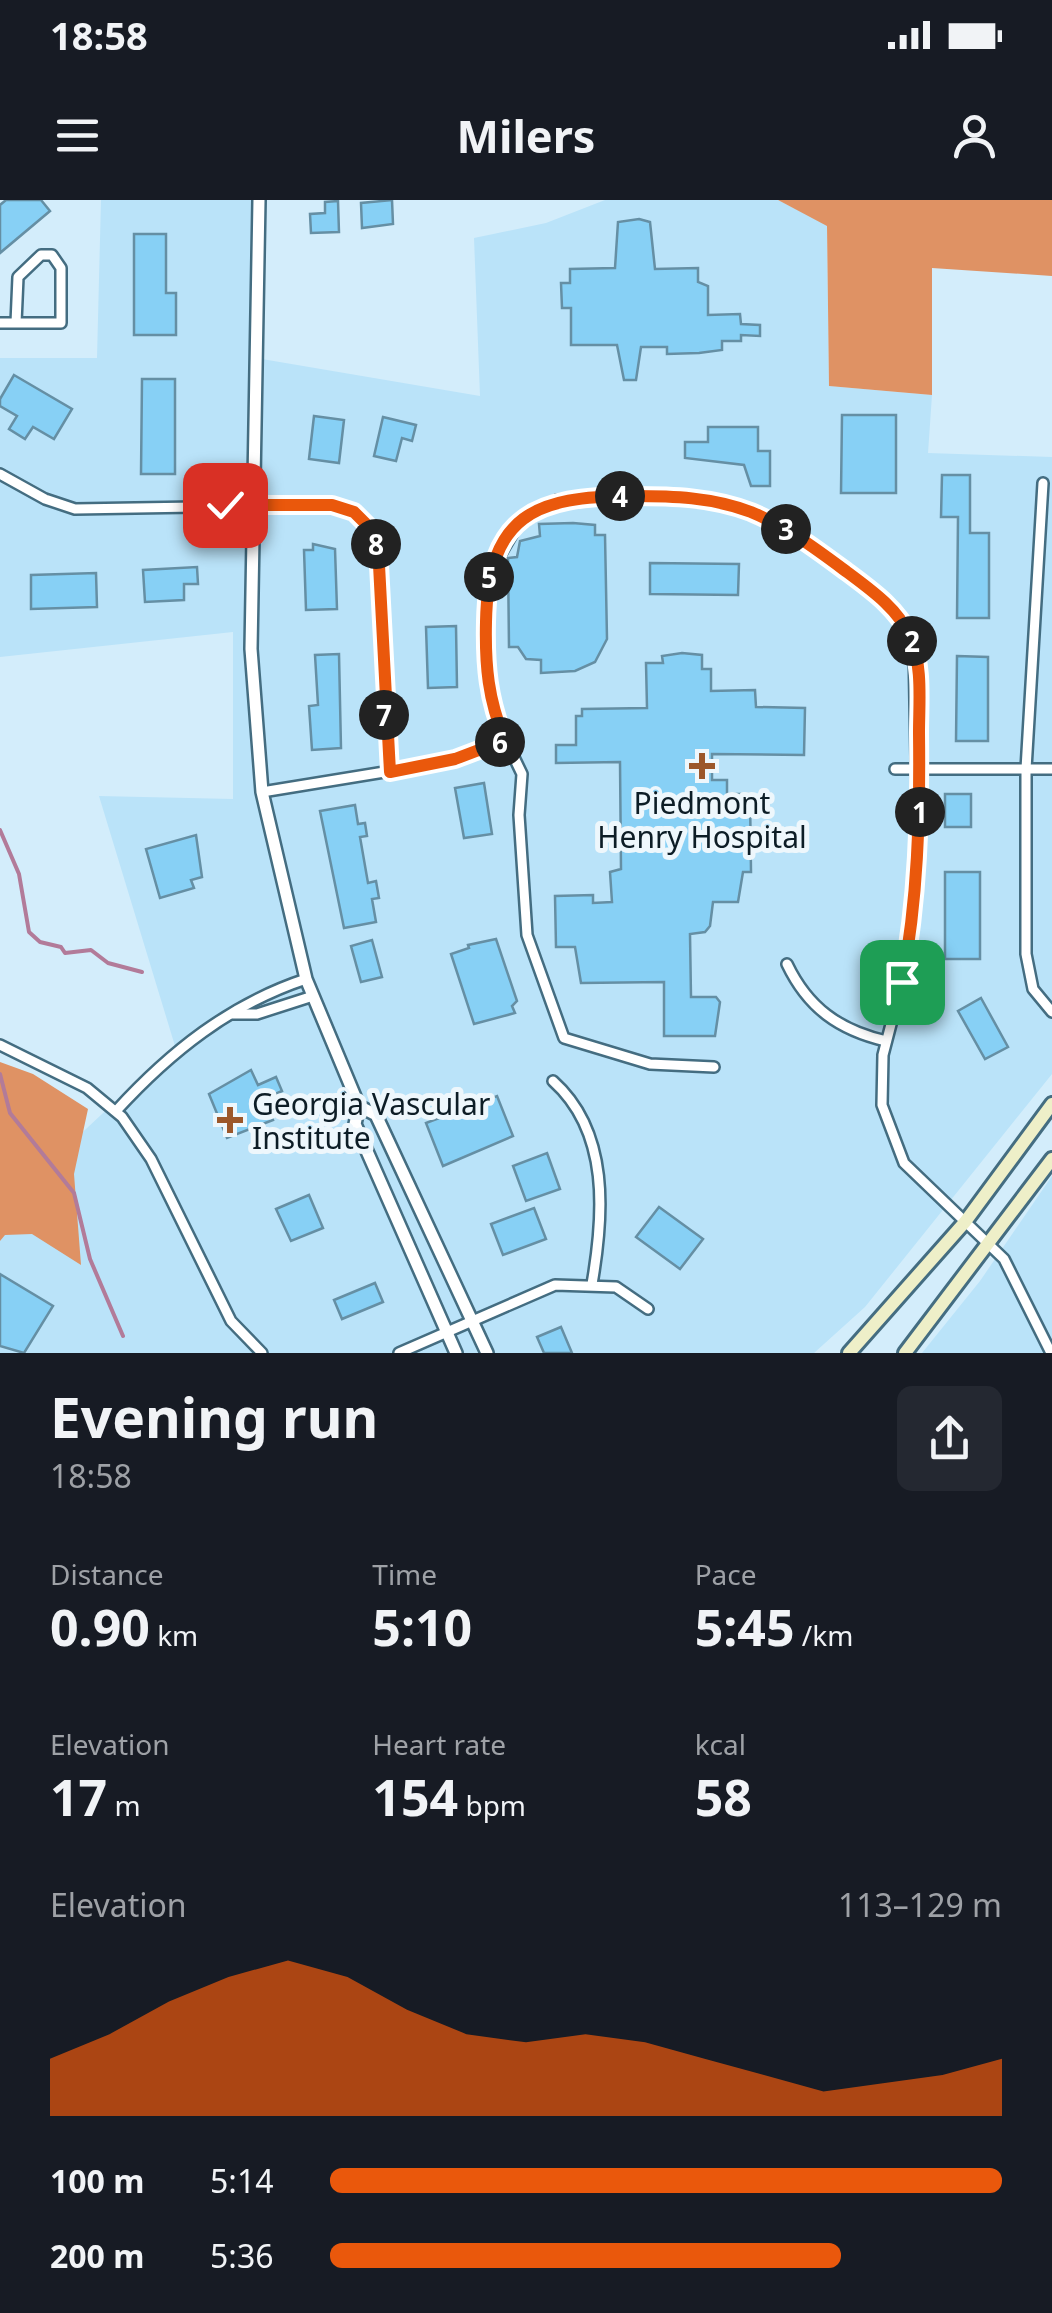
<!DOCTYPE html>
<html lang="en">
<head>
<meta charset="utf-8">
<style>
	body { margin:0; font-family:"Noto Sans",sans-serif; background:#242831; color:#f1f3f6; height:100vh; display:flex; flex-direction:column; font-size:38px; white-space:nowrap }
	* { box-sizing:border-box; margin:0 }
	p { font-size:32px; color:#9ea1a6 }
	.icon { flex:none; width:55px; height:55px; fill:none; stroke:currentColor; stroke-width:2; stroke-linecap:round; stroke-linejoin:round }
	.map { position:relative; height:1153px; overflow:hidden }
	.sheet { display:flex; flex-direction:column; background:#171b24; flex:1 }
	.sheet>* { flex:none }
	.pin { position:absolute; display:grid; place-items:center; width:85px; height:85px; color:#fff; margin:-42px; border-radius:20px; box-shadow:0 5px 15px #0006 }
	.km { position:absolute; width:50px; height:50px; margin:-25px; border-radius:50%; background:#222; color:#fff; font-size:28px; line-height:50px; text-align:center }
	.round { display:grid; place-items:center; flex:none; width:105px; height:105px; border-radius:15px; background:#242831 }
	.headline { display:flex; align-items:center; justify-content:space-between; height:170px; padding:0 50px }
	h1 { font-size:55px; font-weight:700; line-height:75px }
	.figures { display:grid; grid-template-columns:repeat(3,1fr); gap:15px; height:170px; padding:10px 50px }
	.figures div { display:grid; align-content:center }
	.figures b { font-size:50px; font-weight:700 }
	.figures small { font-size:28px; font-weight:400 }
	.figures p { font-size:28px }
	.chart { height:280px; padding:20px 50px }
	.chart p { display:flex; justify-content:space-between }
	.chart svg { width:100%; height:180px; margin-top:10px; fill:#ea580c; opacity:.7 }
	ul { padding:0 50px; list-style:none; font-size:32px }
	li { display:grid; grid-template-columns:160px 120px 1fr; align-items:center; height:75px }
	li i { height:25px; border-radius:12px; background:#ea580c }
	.status { display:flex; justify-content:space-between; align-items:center; height:70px; padding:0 50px; background:#171b24; direction:ltr }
	.status svg { height:28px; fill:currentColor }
	header { display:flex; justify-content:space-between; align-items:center; height:130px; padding:0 50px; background:#171b24; font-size:45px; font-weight:700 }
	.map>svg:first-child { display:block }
	.built { fill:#bae3f9 }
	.forest { fill:#df9264 }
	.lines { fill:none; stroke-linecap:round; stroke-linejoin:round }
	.stream { stroke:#b27b99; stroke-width:4 }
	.building { fill:#87d0f5; stroke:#658fa4; stroke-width:2.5 }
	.minor-casing { stroke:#446d81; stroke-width:14 }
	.tertiary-casing { stroke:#446d81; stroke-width:16 }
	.secondary-casing { stroke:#446d81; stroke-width:18 }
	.minor { stroke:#fff; stroke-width:9 }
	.tertiary { stroke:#fff; stroke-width:11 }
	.secondary { stroke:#eeefc8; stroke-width:12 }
	.route-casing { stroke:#fff; stroke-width:20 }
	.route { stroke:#ea580c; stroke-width:12 }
	.poi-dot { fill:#9c572a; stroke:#eef7fc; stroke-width:4 }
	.labels { text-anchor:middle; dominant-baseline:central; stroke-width:10; stroke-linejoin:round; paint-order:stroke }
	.poi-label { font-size:30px; fill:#0d1d26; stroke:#eef7fc }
</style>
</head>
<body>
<div class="status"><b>18:58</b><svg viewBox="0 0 49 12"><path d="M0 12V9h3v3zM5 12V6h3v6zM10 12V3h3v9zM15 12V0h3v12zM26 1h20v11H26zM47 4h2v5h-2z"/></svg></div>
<header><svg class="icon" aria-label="menu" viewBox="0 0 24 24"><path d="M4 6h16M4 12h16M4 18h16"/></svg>Milers<svg class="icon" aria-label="person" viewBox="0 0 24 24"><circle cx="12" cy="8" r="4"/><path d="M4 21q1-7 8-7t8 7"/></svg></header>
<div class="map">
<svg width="1052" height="1153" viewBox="0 0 1052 1153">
	<rect width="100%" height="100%" fill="#d3edfb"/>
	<!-- built -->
	<g class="built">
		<path d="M101 0H256V158L480 196 474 38 546 23 605 0H778L827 25 829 186 932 195 928 253 1052 257V874L865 1107 814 1153H0V1001L57 956 175 846 99 596 233 599V432L0 457V158H97Z"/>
		<path d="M1052 976V1153H922L980 1081Z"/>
	</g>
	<!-- forest -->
	<g class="forest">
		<path d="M778 0H1052V76L932 68V195L829 186 827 26Z"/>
		<path d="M0 862 33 874 88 909 74 974 81 1065 32 1034 5 1035 0 1041Z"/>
	</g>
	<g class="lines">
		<!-- stream -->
		<g class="stream">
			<path d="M0 630 19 674 29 732 40 742 61 747 65 753 91 750 108 763 142 772"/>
			<path d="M0 874 10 913 74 993 90 1059 123 1136"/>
		</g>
	</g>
	<!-- building -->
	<g class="building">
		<path d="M6 0H41L50 11 0 53V5Z"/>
		<path d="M392 0 393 24 362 28 361 3Z"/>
		<path d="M338 1 339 32 311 33 310 14 325 13V2Z"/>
		<path d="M639 19 650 22 655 69 698 68V82L708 86V115L740 114 741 124 760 125V136L741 135V141H722V150L699 153 667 154V147H641L636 180H624L617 145H571V108H562L561 83H570V69L615 68 618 22Z"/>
		<path d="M134 34H166V93H176V135H134Z"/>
		<path d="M14 175 72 209 54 239 33 227 25 239 9 229 17 216 0 206V199Z"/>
		<path d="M142 179H175V274H141Z"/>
		<path d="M842 215H896V293H841Z"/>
		<path d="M314 216 344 220 339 263 309 259Z"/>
		<path d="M383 217 416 225 412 241 402 238 396 261 374 256Z"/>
		<path d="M708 227H758V251H770V286H751L744 265 685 258V242H708Z"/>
		<path d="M942 275H970V333H989V418H957L958 317H941Z"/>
		<path d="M573 323 595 325V335H605L607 439 595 462 575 471 541 473V460L526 459 518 447H509L508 358 517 357 520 341 540 336 539 324Z"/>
		<path d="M313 344 335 349 337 409 306 410 304 350H313Z"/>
		<path d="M650 363 739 364 738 395 650 394Z"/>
		<path d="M197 367 198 384H184V400L145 402 143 370Z"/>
		<path d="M96 373 97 407 31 409V375Z"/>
		<path d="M456 426 457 487 428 488 426 427Z"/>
		<path d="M682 453 702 455V469H711V491L755 490 756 507 805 508 804 555 712 554V580H727V594H750L751 672H743L738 702H713L710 726 705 732 690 734 691 797H716L720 802 715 836H664V782L581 783 575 747H556L555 696 593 695V703L612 702 610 672 621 669 620 562 556 563V545H576V516H582V509L647 508 646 463H663L662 456Z"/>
		<path d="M339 454 341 548 312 550 309 506 318 505 315 455Z"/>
		<path d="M957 456 988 457V541H956Z"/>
		<path d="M484 583 492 634 464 638 455 588Z"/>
		<rect x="945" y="594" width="26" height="33"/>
		<path d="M355 605 358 624 365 623 367 636 360 637 368 683 376 681 379 698 372 699 376 722 344 728 320 611Z"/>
		<path d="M196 635 202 677 191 680 194 688 160 698 146 649Z"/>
		<rect x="945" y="672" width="35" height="87"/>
		<path d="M496 739 517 801 512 806 515 813 474 824 451 754 469 748 468 745Z"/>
		<path d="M372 740 382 777 361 782 351 746Z"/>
		<path d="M981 798 1008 847 985 859 958 811Z"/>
		<path d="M251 870 258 885 276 877 282 891 264 899 273 920 227 938 209 894Z"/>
		<path d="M497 896 513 936 443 966 426 923Z"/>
		<path d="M547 953 560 989 526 1001 513 966Z"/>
		<path d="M309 995 323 1028 291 1041 276 1009Z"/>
		<path d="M659 1007 703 1039 680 1069 636 1037Z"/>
		<path d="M534 1008 546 1039 503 1055 491 1024Z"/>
		<path d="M0 1074 53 1106 24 1153 0 1146Z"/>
		<path d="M375 1083 383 1102 342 1119 334 1100Z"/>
		<path d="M561 1127 572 1153H544L537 1137Z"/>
	</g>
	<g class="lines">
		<defs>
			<g id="minor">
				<path d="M0 123H61V68L52 55H41L18 77 16 123"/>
				<path d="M0 274 45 299 75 309 326 305C355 308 370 323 378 351L390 572"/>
				<path d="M1043 283 1026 569V754L1033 789 1052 812"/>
				<path d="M895 569H1052"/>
				<path d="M262 592 433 564 505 540"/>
				<path d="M787 764C808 808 839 830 886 841"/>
				<path d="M233 814H257L313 796"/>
				<path d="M0 845 87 888 122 917 151 959 231 1121 262 1153"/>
				<path d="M714 867 650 864 564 838 527 735 519 615 522 574 496 520 486 475 489 374 517 326 557 300 678 296 734 307 793 333 881 398 898 416 914 447 918 664 902 782 883 855 882 905 904 963 1004 1059 1051 1153"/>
				<path d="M553 881C610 932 604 1015 592 1084"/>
				<path d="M116 911C170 852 230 804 306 779"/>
				<path d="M399 1153 555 1085 616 1087 648 1109"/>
			</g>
			<g id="tertiary">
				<path d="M259 0 251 449 262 592 306 779 359 906 355 924 456 1153"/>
				<path d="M359 906 376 915 487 1153"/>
			</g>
			<g id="secondary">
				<path d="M849 1153 965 1022 1052 904"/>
				<path d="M905 1153 1052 959"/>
			</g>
		</defs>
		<!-- minor casing -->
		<use href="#minor" class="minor-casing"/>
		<!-- tertiary casing -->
		<use href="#tertiary" class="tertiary-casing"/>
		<!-- secondary casing -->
		<use href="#secondary" class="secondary-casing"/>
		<!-- minor -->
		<use href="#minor" class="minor"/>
		<!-- tertiary -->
		<use href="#tertiary" class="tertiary"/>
		<!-- secondary -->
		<use href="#secondary" class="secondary"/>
	</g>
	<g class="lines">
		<defs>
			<path id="route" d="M225 305H332L354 312 368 326 379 365 390 572 455 559 505 540C488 500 485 465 486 422 488 315 535 296 632 296 672 296 712 297 751 312 787 327 816 349 847 372 871 390 897 408 910 436 923 466 919 501 919 533 920 617 918 699 902 782"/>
		</defs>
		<!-- route casing -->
		<use href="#route" class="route-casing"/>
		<!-- route -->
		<use href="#route" class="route"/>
	</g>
	<!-- markers -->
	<g class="poi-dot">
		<path d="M697 551h10v10h10v10h-10v10h-10v-10h-10v-10h10z"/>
		<path d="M225 905h10v10h10v10h-10v10h-10v-10h-10v-10h10z"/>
	</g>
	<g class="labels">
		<!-- poi labels -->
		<g class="poi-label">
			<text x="702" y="602">Piedmont<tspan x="702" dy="34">Henry Hospital</tspan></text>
			<text x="252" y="903" text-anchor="start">Georgia Vascular<tspan x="252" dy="34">Institute</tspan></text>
		</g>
	</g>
</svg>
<div class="pin" style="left:902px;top:782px;background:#1e9e55"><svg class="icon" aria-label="arrive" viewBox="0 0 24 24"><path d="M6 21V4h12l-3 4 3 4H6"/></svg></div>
<div class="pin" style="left:225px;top:305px;background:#d93025"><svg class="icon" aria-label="check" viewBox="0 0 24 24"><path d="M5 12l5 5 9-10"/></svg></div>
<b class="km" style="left:920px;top:612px">1</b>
<b class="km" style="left:912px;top:441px">2</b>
<b class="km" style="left:786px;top:329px">3</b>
<b class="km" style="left:620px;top:296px">4</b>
<b class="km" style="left:489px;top:377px">5</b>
<b class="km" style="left:500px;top:542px">6</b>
<b class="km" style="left:384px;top:515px">7</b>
<b class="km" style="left:376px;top:344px">8</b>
</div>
<section class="sheet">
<div class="headline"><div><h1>Evening run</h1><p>18:58</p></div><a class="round"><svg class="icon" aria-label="share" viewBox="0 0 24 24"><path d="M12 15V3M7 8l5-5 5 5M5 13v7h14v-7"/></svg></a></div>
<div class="figures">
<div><p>Distance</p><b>0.90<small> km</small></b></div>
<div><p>Time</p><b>5:10</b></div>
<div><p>Pace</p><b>5:45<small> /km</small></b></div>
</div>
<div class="figures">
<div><p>Elevation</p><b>17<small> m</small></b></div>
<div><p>Heart rate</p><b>154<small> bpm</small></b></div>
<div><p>kcal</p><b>58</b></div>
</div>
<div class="chart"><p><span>Elevation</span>113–129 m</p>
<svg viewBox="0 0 160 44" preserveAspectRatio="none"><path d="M0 44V30L10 24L20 16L30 10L40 6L50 10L60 18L70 24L80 26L90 24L100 26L110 30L120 34L130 38L140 36L150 34L160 30V44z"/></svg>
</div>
<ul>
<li><b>100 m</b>5:14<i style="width:100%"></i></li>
<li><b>200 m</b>5:36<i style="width:76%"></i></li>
</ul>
</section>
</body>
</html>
